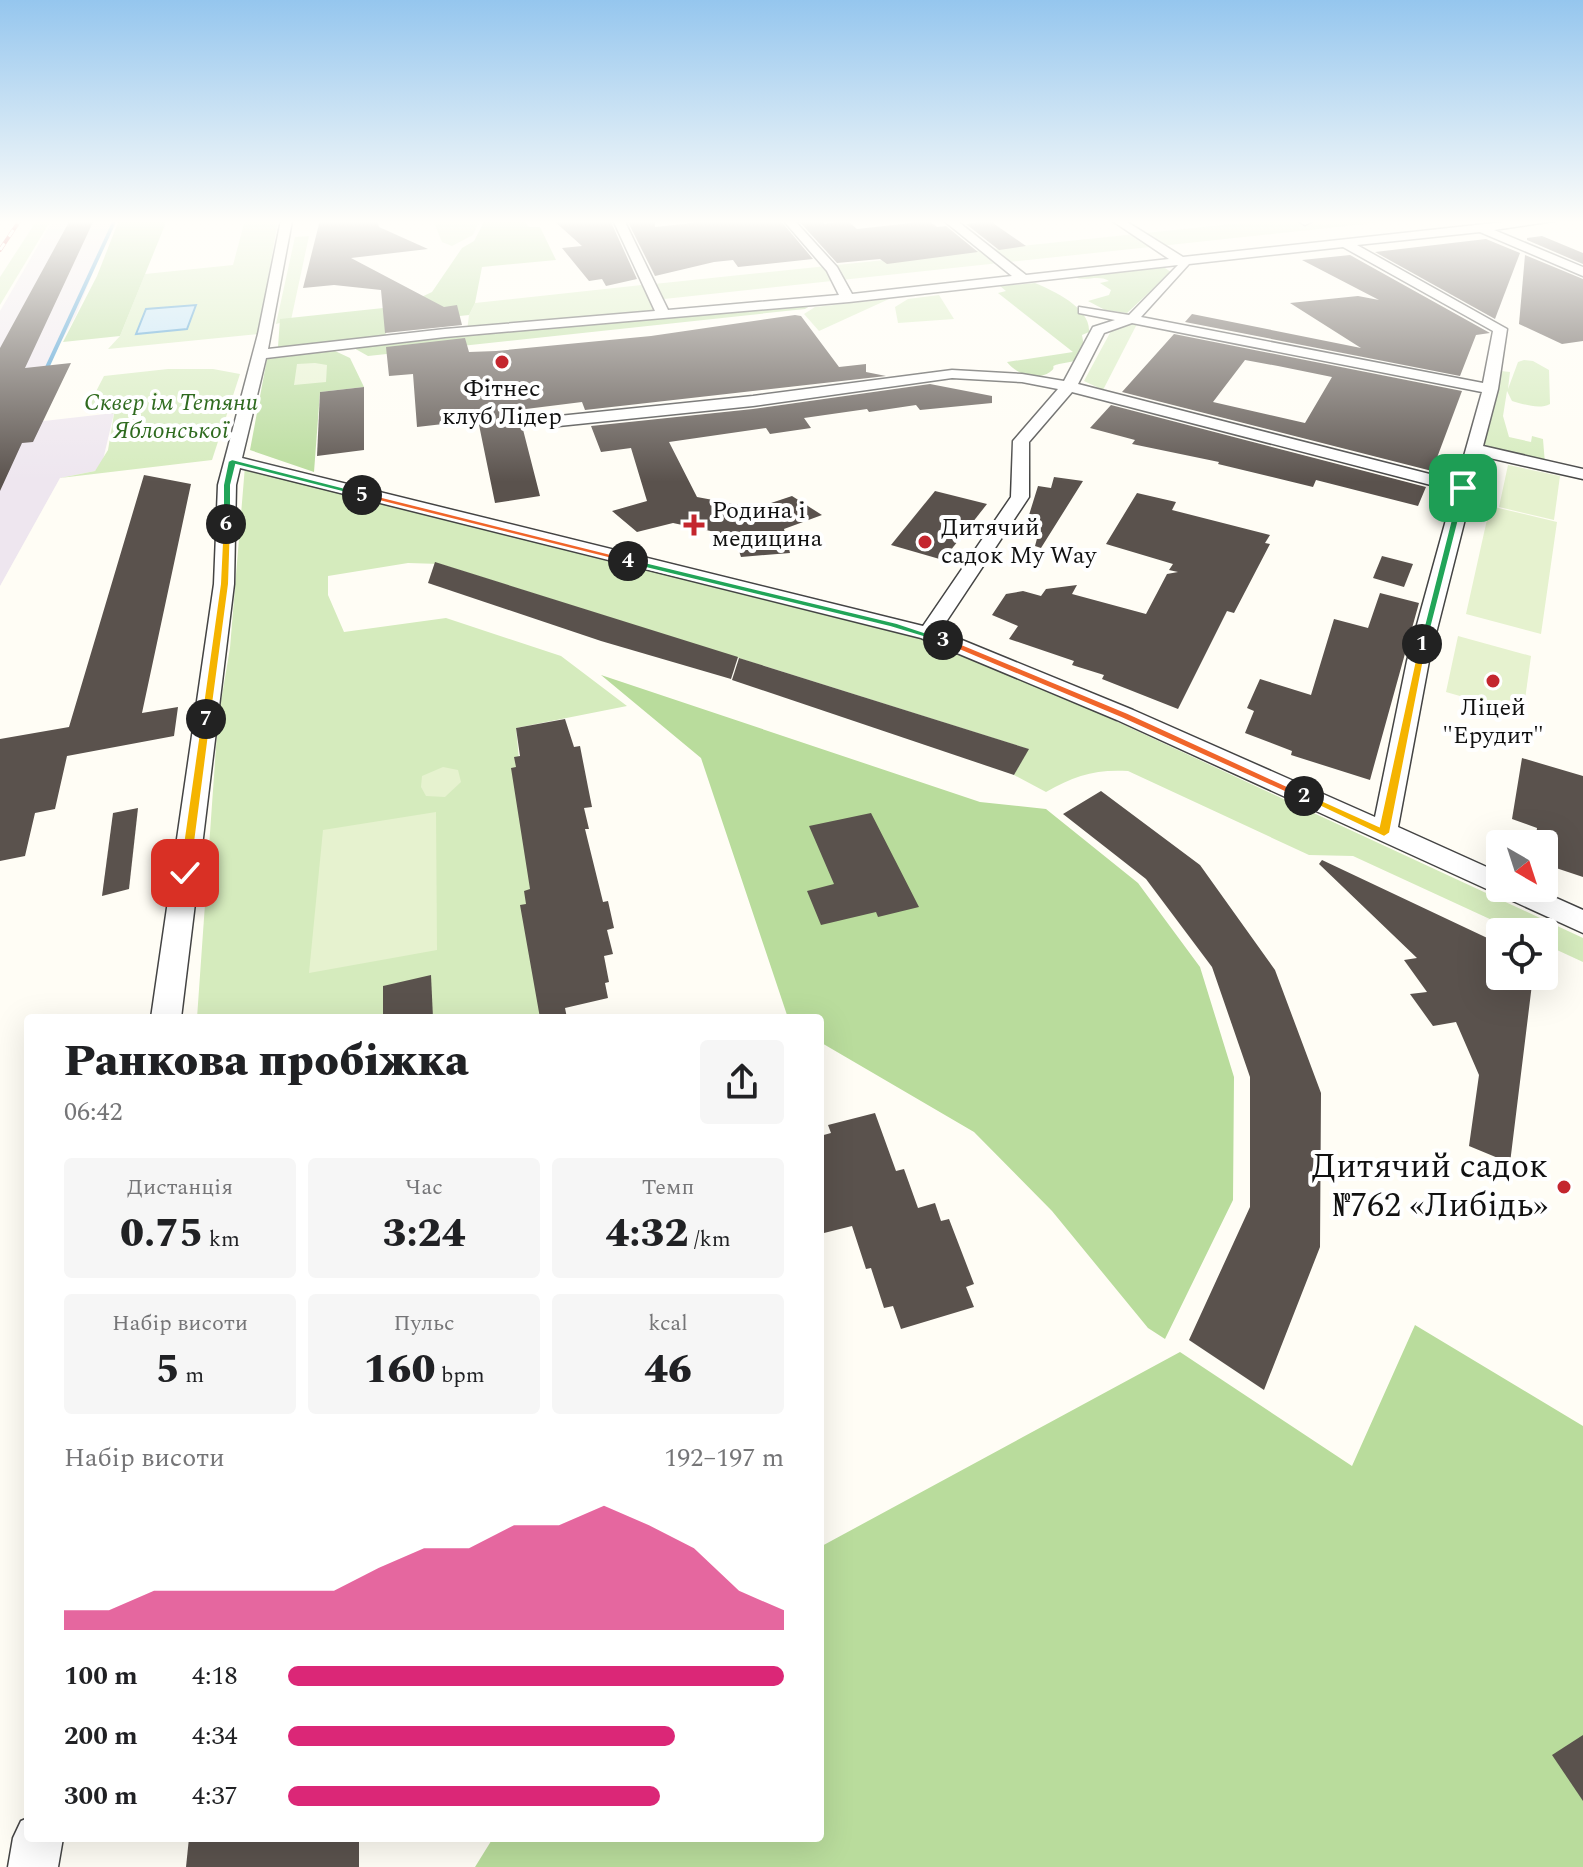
<!DOCTYPE html>
<html lang="uk">
<head>
<meta charset="utf-8">
<style>
	body { margin:0; font-family:Spectral,serif; background:#f6f6f6; color:#202124; height:100vh; display:flex; flex-direction:column; font-size:30px; white-space:nowrap }
	* { box-sizing:border-box; margin:0 }
	p { font-size:26px; color:#757577 }
	.icon { flex:none; width:44px; height:44px; fill:none; stroke:currentColor; stroke-width:2; stroke-linecap:round; stroke-linejoin:round }
	.map { position:relative; flex:1; overflow:hidden }
	.panel { position:absolute; left:24px; top:1014px; width:800px; height:828px; display:flex; flex-direction:column; background:#fff; border-radius:8px; box-shadow:0 8px 32px #0002 }
	.panel>* { flex:none }
	.needle { width:52px; rotate:141deg }
	.tools { position:absolute; left:1486px; top:830px; display:grid; gap:16px }
	.tools a { display:grid; place-items:center; width:72px; height:72px; border-radius:8px; background:#fff; box-shadow:0 8px 32px #0002; font-size:40px }
	.pin { position:absolute; display:grid; place-items:center; width:68px; height:68px; color:#fff; margin:-34px; border-radius:16px; box-shadow:0 4px 12px #0006 }
	.km { position:absolute; width:40px; height:40px; margin:-20px; border-radius:50%; background:#222; color:#fff; font-size:22px; line-height:40px; text-align:center }
	.round { display:grid; place-items:center; flex:none; width:84px; height:84px; border-radius:8px; background:#f6f6f6 }
	.headline { display:flex; align-items:center; justify-content:space-between; height:136px; padding:0 40px }
	h1 { font-size:44px; font-weight:800; line-height:60px }
	.figures { display:grid; grid-template-columns:repeat(3,1fr); gap:12px; height:136px; padding:8px 40px }
	.figures div { display:grid; align-content:center; border-radius:8px; background:#f6f6f6; text-align:center }
	.figures b { font-size:40px; font-weight:800 }
	.figures small { font-size:22px; font-weight:400 }
	.figures p { font-size:22px }
	.chart { height:224px; padding:16px 40px }
	.chart p { display:flex; justify-content:space-between }
	.chart svg { width:100%; height:144px; margin-top:8px; fill:#db2777; opacity:.7 }
	ul { padding:0 40px; list-style:none; font-size:26px }
	li { display:grid; grid-template-columns:128px 96px 1fr; align-items:center; height:60px }
	li i { height:20px; border-radius:10px; background:#db2777 }
	.map>svg:first-child { display:block }
	.industrial { fill:#eee6ef }
	.green { fill:#d5ebbd }
	.forest { fill:#b9dc9c }
	.pitch { fill:#e6f2cf }
	.water { fill:#b9e0f7; stroke:#3f96cf; stroke-width:2 }
	.lines { fill:none; stroke-linecap:round; stroke-linejoin:round }
	.stream { fill:#3f96cf; fill-rule:evenodd }
	.building { fill:#5a524d; fill-rule:evenodd }
	.street-casing { stroke:#444; stroke-width:3 }
	.street { fill:#fff; fill-rule:evenodd }
	.rail-casing { stroke:#c4262e; stroke-width:4 }
	.rail { stroke:#fff; stroke-width:3; stroke-dasharray:8; stroke-linecap:butt }
	.split-1 { fill:#22a559; stroke:#fff; stroke-width:2 }
	.split-2 { fill:#f5b400; stroke:#fff; stroke-width:2 }
	.split-3 { fill:#f0652b; stroke:#fff; stroke-width:2 }
	.split-4 { fill:#22a559; stroke:#fff; stroke-width:2 }
	.split-5 { fill:#f0652b; stroke:#fff; stroke-width:2 }
	.split-6 { fill:#22a559; stroke:#fff; stroke-width:2 }
	.split-7 { fill:#f5b400; stroke:#fff; stroke-width:2 }
	.split-8 { fill:#f5b400; stroke:#fff; stroke-width:2 }
	.poi-dot { fill:#c4262e; stroke:#fff; stroke-width:3 }
	.labels { text-anchor:middle; dominant-baseline:central; stroke-width:8; stroke-linejoin:round; paint-order:stroke }
	.far-poi-label { font-size:24px; fill:#111; stroke:#fff }
	.far-park-label { font-size:24px; font-style:italic; fill:#2f6b1f; stroke:#fff }
	.near-poi-label { font-size:34px; fill:#111; stroke:#fff; text-anchor:end }
</style>
</head>
<body>
<div class="map">
<svg width="1583" height="1867" viewBox="0 0 1583 1867">
	<rect width="100%" height="100%" fill="#fffdf5"/>
	<!-- industrial -->
	<g class="industrial">
		<path d="M53 220H114L76 315 43 374 0 413V311Z"/>
		<path d="M114 413 103 460 95 471 60 478 0 586V426Z"/>
	</g>
	<!-- green -->
	<g class="green">
		<path d="M37 220H51L0 305V277Z"/>
		<path d="M245 220H278L259 334 108 349 120 336 145 274 233 265Z"/>
		<path d="M433 220H480L473 235 452 246 442 242Z"/>
		<path d="M1270 220H1402L664 299 654 284Z"/>
		<path d="M309 236 291 320 276 324 295 237Z"/>
		<path d="M651 284 664 315 467 331 469 315 475 303Z"/>
		<path d="M939 295 954 319 898 323 895 307 908 299Z"/>
		<path d="M889 299 819 331 804 314 815 307Z"/>
		<path d="M1138 322 1103 390 1084 381 1111 331Z"/>
		<path d="M1524 360 1533 361 1549 370 1550 404C1539 410 1523 404 1512 401L1507 391 1503 416 1509 437 1531 442 1532 436 1543 439 1545 464 1481 447 1501 371 1510 372 1508 389 1518 362Z"/>
		<path d="M168 369H213L240 374 212 460 60 478 95 471 108 450 114 414 89 405 104 376Z"/>
		<path d="M245 466 928 634 1583 938V962L1544 944V932H1518L1353 856 1309 855 1128 771C1095 769 1074 776 1046 792L1014 775 1028 749 440 564 408 563 328 576V595L344 632 446 618 561 656 627 706 516 728 544 1018H197L218 719 230 648Z"/>
	</g>
	<!-- forest -->
	<g class="forest">
		<path d="M119 220H167L120 336 63 342 97 276Z"/>
		<path d="M485 220 525 222 529 227H540L556 260 482 267 475 303 469 315 385 324 386 337 278 347 280 319 402 306 432 292 462 248 474 241Z"/>
		<path d="M1162 266 1171 272 1127 313 1105 310 1088 301 1109 295 1111 290 1100 283 1109 281C1098 274 1086 282 1074 277Z"/>
		<path d="M1035 283C1054 291 1091 308 1089 332L1082 335 1086 358C1077 361 1068 362 1059 364 1048 367 1058 366 1050 372 1036 382 1015 373 1007 362L1073 352 998 293 1006 291 1000 286Z"/>
		<path d="M815 303 805 309 368 356 352 347Z"/>
		<path d="M335 351 350 358 364 387 320 392 314 472 250 450 267 359Z"/>
		<path d="M601 675 980 802 1046 809 1138 883 1200 967 1234 1077 1233 1200 1165 1339 1148 1328 1052 1211 974 1132 820 1042V1018H788L701 758Z"/>
		<path d="M1415 1325 1583 1426V1867H475L493 1838H820V1547L1180 1352 1352 1466Z"/>
	</g>
	<!-- pitch -->
	<g class="pitch">
		<path d="M315 363 327 365 326 382 294 385 297 364Z"/>
		<path d="M1508 465 1560 476 1554 520 1499 507Z"/>
		<path d="M1490 506 1557 522 1541 634 1466 614Z"/>
		<path d="M1458 636 1531 656 1523 714 1446 692Z"/>
		<path d="M443 767 458 770 461 782 445 797 426 796 421 787 422 776Z"/>
		<path d="M436 812 437 950 309 973 323 830Z"/>
	</g>
	<!-- water -->
	<path class="water" d="M196 305 187 329 136 334 146 309Z"/>
	<g class="lines">
		<!-- stream -->
		<path class="stream" d="M113 220H117L50 366 45 367Z"/>
	</g>
	<!-- building -->
	<g class="building">
		<path d="M70 220H94L25 368 71 363 33 442 22 443 0 491V348Z"/>
		<path d="M320 220H377L379 227 428 249 351 258 444 307 457 305 462 325 385 333 381 290 334 285 303 288Z"/>
		<path d="M553 220H610L637 279 606 286 602 279 589 281 562 248 582 246Z"/>
		<path d="M627 220H655V227L711 221 780 220 813 259 738 267 733 260 714 262 655 276Z"/>
		<path d="M798 220H821L824 224 848 221 857 229 929 221 937 227 946 226 978 252 887 264 880 259 837 263Z"/>
		<path d="M990 221 1026 246 999 250 966 224Z"/>
		<path d="M1542 236 1583 253V264L1527 240V238Z"/>
		<path d="M1486 239 1520 253 1495 319 1375 252Z"/>
		<path d="M1350 255 1490 333 1476 335 1460 376 1185 322 1192 314 1361 348 1290 303 1358 296 1379 300 1302 260Z"/>
		<path d="M1525 255 1583 279V341L1562 344 1519 324Z"/>
		<path d="M795 315 801 316 839 367 866 364V372L886 376 585 410 582 402 518 410 540 496 495 503 478 420 417 427 413 374 389 376 386 347 465 338 469 352 496 351 651 336Z"/>
		<path d="M1174 334 1462 391 1432 471 1122 392ZM1245 360 1278 366 1332 377 1305 423 1213 402Z"/>
		<path d="M930 384 992 396V403L920 410 916 405 869 412 867 409 804 418 811 428 770 434 766 428 669 442 697 497 756 508 792 496 822 515 784 529 790 553 741 557 734 536 673 523 637 532 612 511 647 501 631 448 601 452 591 426 753 409Z"/>
		<path d="M364 387V450L317 456 320 392Z"/>
		<path d="M1111 405 1426 487 1418 506 1316 480 1313 487 1218 464 1219 462 1132 444 1135 440 1090 428Z"/>
		<path d="M144 475 191 484 142 713 178 707 174 736 67 756 55 809 35 813 25 856 0 861V739L69 727Z"/>
		<path d="M1054 477 1083 481 1041 548 1035 546 1039 531 1025 528 1038 486 1051 488Z"/>
		<path d="M935 491 987 504 943 560 891 545Z"/>
		<path d="M1137 493 1176 502 1172 510 1270 535 1265 543 1270 544 1234 613 1227 611 1178 709 1102 679 1104 675 1072 665 1074 661 1009 639 1018 626 992 615 1006 594 1023 591 1041 596 1046 589 1077 585 1072 594 1146 614 1167 574 1178 572 1169 570 1173 564 1106 544Z"/>
		<path d="M1382 556 1413 564 1404 587 1373 578Z"/>
		<path d="M435 562 738 657 731 679 601 641 428 583Z"/>
		<path d="M1380 593 1419 603 1370 780 1291 755 1292 751 1245 733 1254 711 1247 708 1260 679 1311 695 1334 619 1368 628Z"/>
		<path d="M739 658 1029 749 1014 775 732 680Z"/>
		<path d="M565 719 574 747 580 746 588 787 592 807 584 808 589 829H585L603 902 608 901 614 928 607 930 613 954 604 956 609 982 605 983 608 998 565 1008 567 1018H540L520 905 526 904 524 891 530 889 511 768 516 767 514 757 520 756 516 728Z"/>
		<path d="M1522 758 1583 776V877L1544 864V844H1535L1537 828 1512 819Z"/>
		<path d="M1101 791 1200 865 1275 970 1321 1093 1320 1247 1264 1390 1189 1340 1250 1207V1077L1212 967 1146 879 1063 814Z"/>
		<path d="M138 808 129 889 102 896 113 813Z"/>
		<path d="M871 813 919 907 878 917 876 912 821 925 807 891 834 884 809 826Z"/>
		<path d="M1322 860 1500 944V976H1533L1510 1163 1469 1146 1479 1075 1456 1022 1433 1026 1410 994 1427 992 1404 960 1417 958 1319 864Z"/>
		<path d="M431 975 433 1018H383V986Z"/>
		<path d="M875 1113 896 1171 904 1169 918 1208 935 1203 941 1221 949 1219 974 1284 966 1287 974 1307 901 1329 893 1306 884 1308 871 1268 866 1269 852 1226 820 1234V1136L831 1133 828 1125Z"/>
		<path d="M1583 1735V1801L1552 1755Z"/>
		<path d="M189 1838H359V1867H186Z"/>
	</g>
	<g class="lines">
		<defs>
			<g id="street">
				<path d="M281 220 292 221 268 349 445 329 655 311 613 220H624L668 310 839 295 827 271 783 220H794L837 267 852 294 1012 276 943 220H956L1026 275 1169 259 1111 220H1124L1183 257 1522 220H1561L1494 230 1583 267V276L1480 232 1357 245 1507 329 1498 389 1483 446 1583 469V479L1481 456 1429 661 1398 827 1500 873V888H1534L1583 910V933L1117 720 921 638 240 468 236 485 234 584 181 1018H151L214 584 218 485 258 334ZM1343 247 1493 331 1483 383 1141 317 1189 264ZM1178 265 1129 315 1079 307V313L1115 320 1093 327 1064 381 1022 374 952 370 753 396 549 417 541 422 549 427 753 406 952 378 1022 382 1058 389 1013 441 1011 497 923 626 242 458 266 358 445 337 849 302ZM1132 323 1482 392 1457 481 1078 384 1104 333ZM1072 392 1454 491 1407 661 1375 817 1133 710 940 631 1029 497V442Z"/>
				<path d="M1296 220H1309L1311 222 1305 225Z"/>
				<path d="M28 1818V1838H63L58 1867H8L13 1838 21 1821Z"/>
			</g>
		</defs>
		<!-- street casing -->
		<use href="#street" class="street-casing"/>
		<!-- street -->
		<use href="#street" class="street"/>
		<defs>
			<path id="rail" d="M0 250 20 220"/>
		</defs>
		<!-- rail casing -->
		<use href="#rail" class="rail-casing"/>
		<!-- rail -->
		<use href="#rail" class="rail"/>
	</g>
	<!-- sky -->
	<linearGradient id="sky" x2="0" y2="1"><stop stop-color="#95c6ee"/><stop offset="0.46" stop-color="#fffefa"/><stop offset="1" stop-color="#fffefa" stop-opacity="0"/></linearGradient>
	<rect width="1583" height="482" fill="url(#sky)"/>
	<!-- split-1 -->
	<path class="split-1" d="M1463 486 1467 488 1427 644 1419 646 1459 488Z"/>
	<!-- split-2 -->
	<path class="split-2" d="M1419 642 1427 644 1390 833 1384 837 1298 796 1308 794 1379 826Z"/>
	<!-- split-3 -->
	<path class="split-3" d="M940 638H947L1128 713 1309 796 1300 799 1121 718 940 642Z"/>
	<!-- split-4 -->
	<path class="split-4" d="M628 558 897 623 948 640 943 643 890 627 625 563Z"/>
	<!-- split-5 -->
	<path class="split-5" d="M362 492 631 559 632 561 628 563 359 496Z"/>
	<!-- split-6 -->
	<path class="split-6" d="M232 459 365 493 367 495 362 497 236 465 231 485V524L223 526V485L228 461Z"/>
	<!-- split-7 -->
	<path class="split-7" d="M223 522 231 524 229 584 211 719 206 722 201 719 220 584Z"/>
	<!-- split-8 -->
	<path class="split-8" d="M206 715 211 719 191 873 185 878 179 873 201 719Z"/>
	<!-- markers -->
	<g class="poi-dot">
		<circle cx="502" cy="362" r="8"/>
		<path d="M690 513h8v8h8v8h-8v8h-8v-8h-8v-8h8z"/>
		<circle cx="925" cy="542" r="8"/>
		<circle cx="1493" cy="681" r="8"/>
		<circle cx="1564" cy="1187" r="8"/>
	</g>
	<g class="labels">
		<!-- far-poi labels -->
		<g class="far-poi-label">
			<text x="502" y="389">Фітнес<tspan x="502" dy="28">клуб Лідер</tspan></text>
			<text x="712" y="511" text-anchor="start">Родина і<tspan x="712" dy="28">медицина</tspan></text>
			<text x="941" y="528" text-anchor="start">Дитячий<tspan x="941" dy="28">садок My Way</tspan></text>
			<text x="1493" y="708">Ліцей<tspan x="1493" dy="28">"Ерудит"</tspan></text>
		</g>
		<!-- far-park labels -->
		<g class="far-park-label">
			<text x="171" y="403">Сквер ім Тетяни<tspan x="171" dy="28">Яблонської</tspan></text>
		</g>
		<!-- near-poi labels -->
		<g class="near-poi-label">
			<text x="1548" y="1167">Дитячий садок<tspan x="1548" dy="39">№762 «Либідь»</tspan></text>
		</g>
	</g>
</svg>
<div class="tools">
<a><svg class="needle" viewBox="-14 -14 28 28"><path d="M0-13l5 13h-10z" fill="#e53935"/><path d="M0 13l5-13h-10z" fill="#757577"/></svg></a>
<a><svg class="icon" aria-label="locate" viewBox="0 0 24 24"><circle cx="12" cy="12" r="6"/><path d="M12 2v4M12 18v4M2 12h4M18 12h4"/></svg></a>
</div>
<div class="pin" style="left:1463px;top:488px;background:#1e9e55"><svg class="icon" aria-label="arrive" viewBox="0 0 24 24"><path d="M6 21V4h12l-3 4 3 4H6"/></svg></div>
<div class="pin" style="left:185px;top:873px;background:#d93025"><svg class="icon" aria-label="check" viewBox="0 0 24 24"><path d="M5 12l5 5 9-10"/></svg></div>
<b class="km" style="left:1422px;top:644px">1</b>
<b class="km" style="left:1304px;top:796px">2</b>
<b class="km" style="left:943px;top:640px">3</b>
<b class="km" style="left:628px;top:561px">4</b>
<b class="km" style="left:362px;top:495px">5</b>
<b class="km" style="left:226px;top:524px">6</b>
<b class="km" style="left:206px;top:719px">7</b>
<section class="panel">
<div class="headline"><div><h1>Ранкова пробіжка</h1><p>06:42</p></div><a class="round"><svg class="icon" aria-label="share" viewBox="0 0 24 24"><path d="M12 15V3M7 8l5-5 5 5M5 13v7h14v-7"/></svg></a></div>
<div class="figures">
<div><p>Дистанція</p><b>0.75<small> km</small></b></div>
<div><p>Час</p><b>3:24</b></div>
<div><p>Темп</p><b>4:32<small> /km</small></b></div>
</div>
<div class="figures">
<div><p>Набір висоти</p><b>5<small> m</small></b></div>
<div><p>Пульс</p><b>160<small> bpm</small></b></div>
<div><p>kcal</p><b>46</b></div>
</div>
<div class="chart"><p><span>Набір висоти</span>192–197 m</p>
<svg viewBox="0 0 160 44" preserveAspectRatio="none"><path d="M0 44V38L10 38L20 32L30 32L40 32L50 32L60 32L70 25L80 19L90 19L100 12L110 12L120 6L130 12L140 19L150 32L160 38V44z"/></svg>
</div>
<ul>
<li><b>100 m</b>4:18<i style="width:100%"></i></li>
<li><b>200 m</b>4:34<i style="width:78%"></i></li>
<li><b>300 m</b>4:37<i style="width:75%"></i></li>
</ul>
</section>
</div>
</body>
</html>
